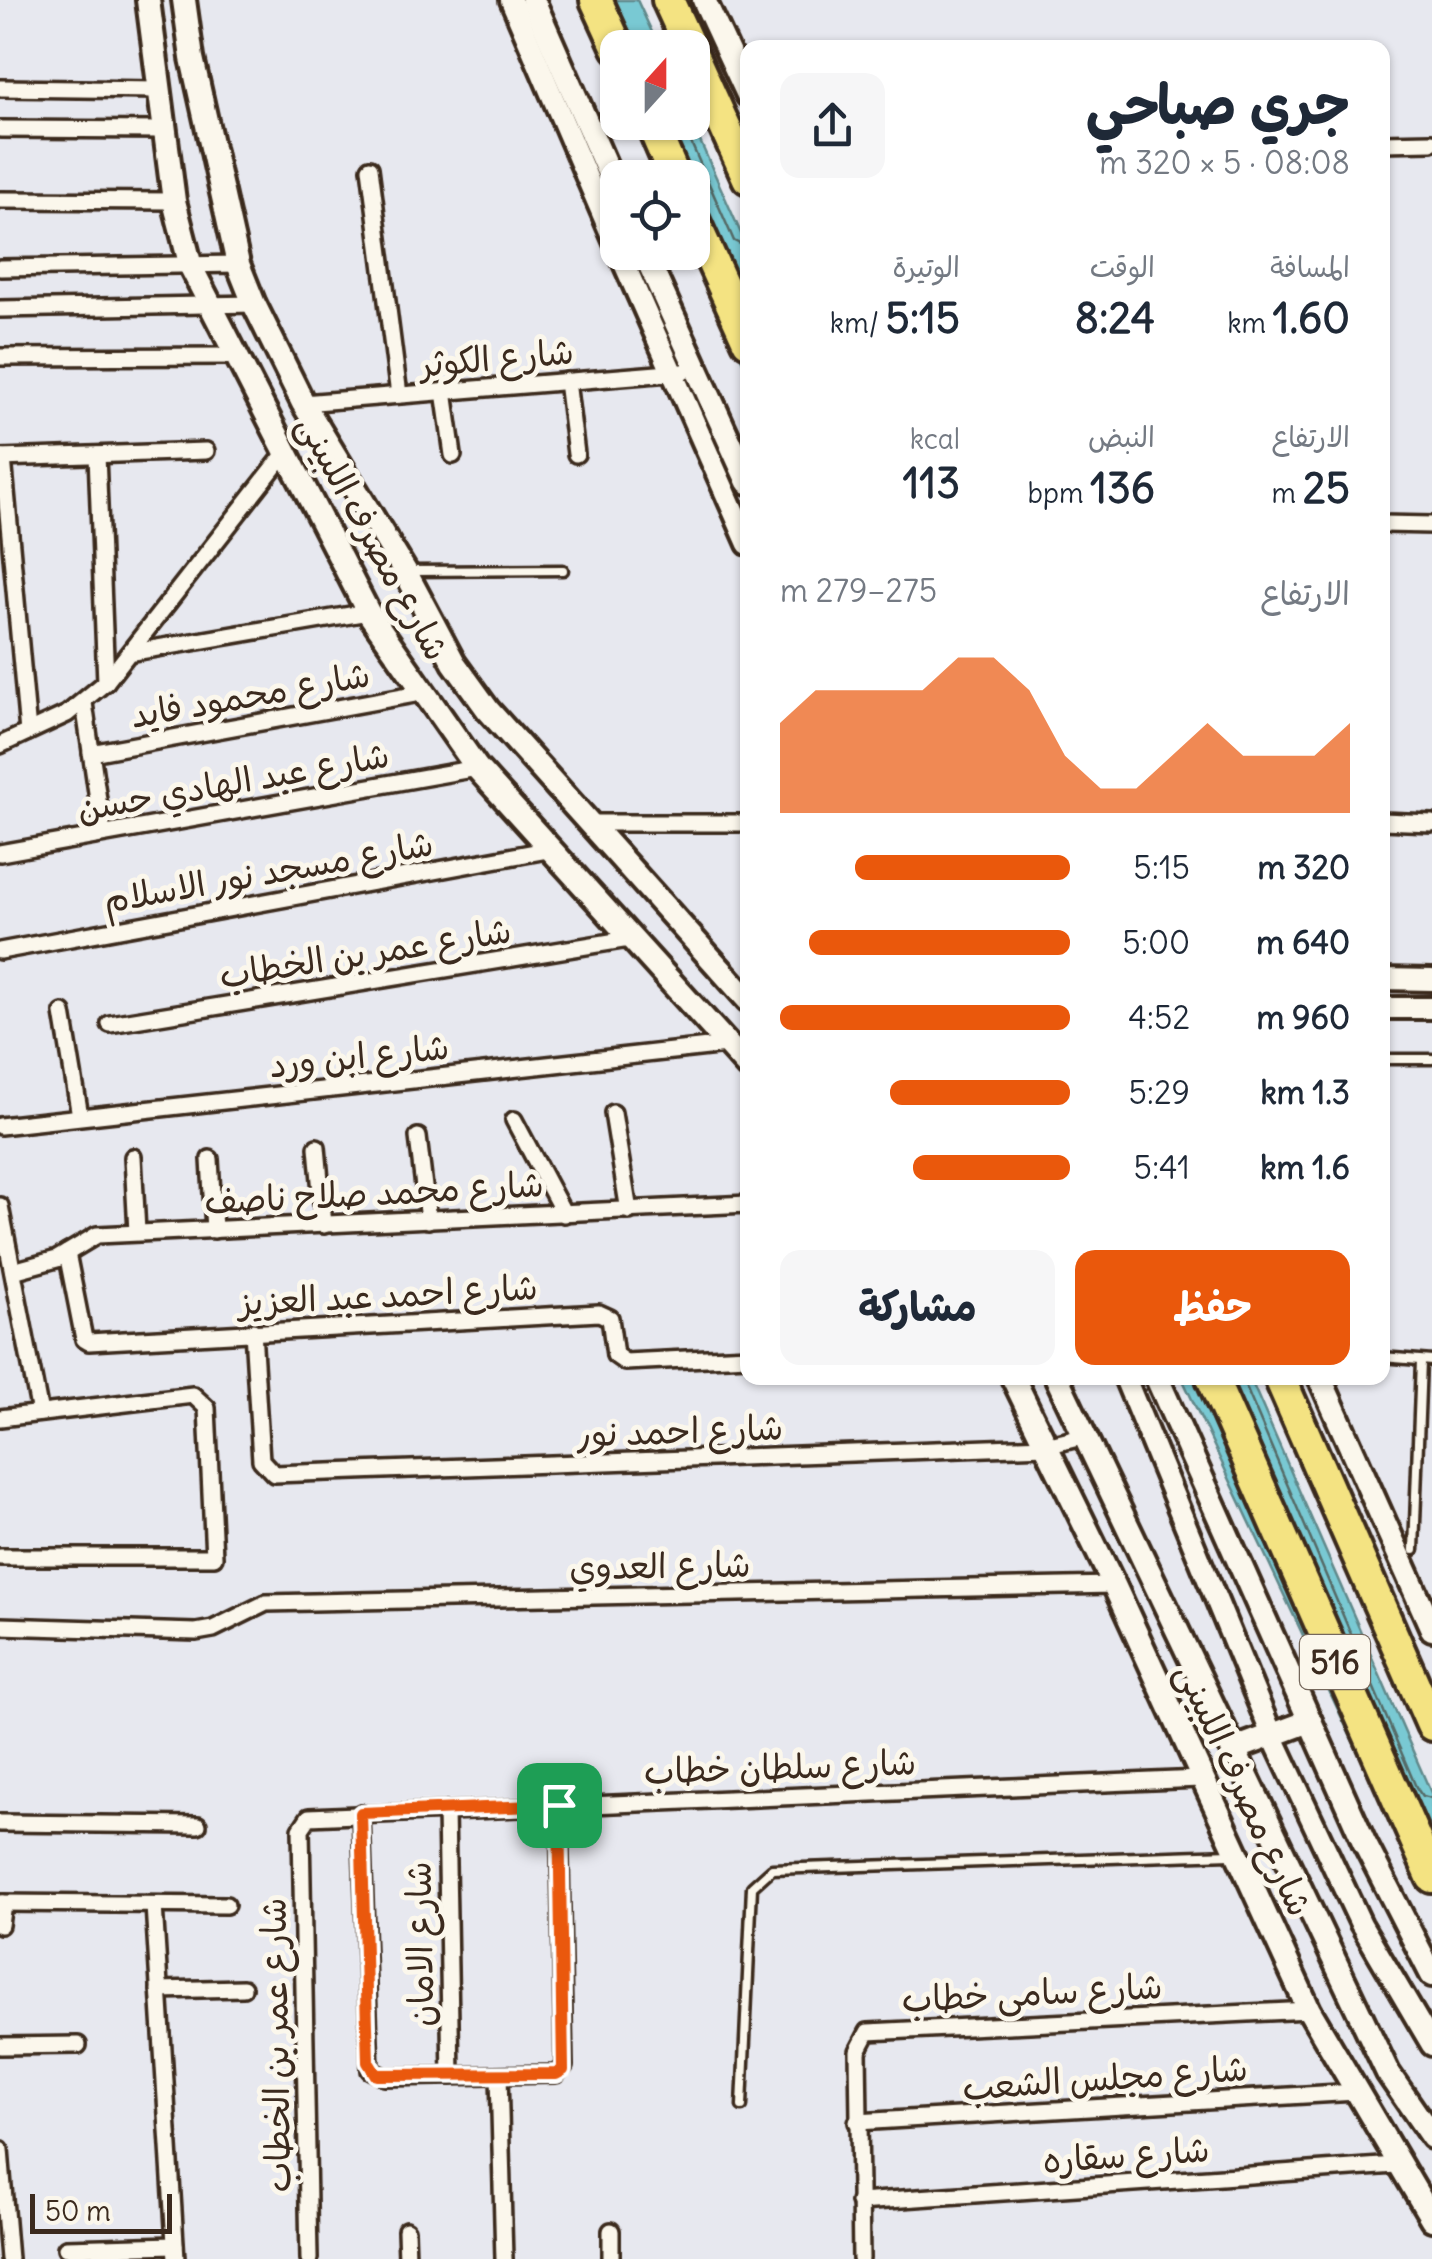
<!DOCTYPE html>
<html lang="ar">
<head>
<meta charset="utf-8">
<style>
	body { margin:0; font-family:Delius,"Playpen Sans Arabic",sans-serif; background:#f6f6f7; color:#1f2937; direction:rtl; height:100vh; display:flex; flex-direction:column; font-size:38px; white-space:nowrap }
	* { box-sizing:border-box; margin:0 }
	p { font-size:32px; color:#747a83 }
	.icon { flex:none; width:55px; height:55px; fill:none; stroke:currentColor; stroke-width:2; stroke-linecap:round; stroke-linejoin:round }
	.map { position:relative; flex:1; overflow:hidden; direction:ltr }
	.side { position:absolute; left:740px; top:40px; width:650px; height:1345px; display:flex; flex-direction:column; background:#fff; border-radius:20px; box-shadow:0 2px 8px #0004; direction:rtl }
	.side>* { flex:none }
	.needle { width:65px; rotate:21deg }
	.controls { position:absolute; left:600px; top:30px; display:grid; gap:20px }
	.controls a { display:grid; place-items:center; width:110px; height:110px; border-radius:20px; background:#fff; box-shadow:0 2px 8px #0004; font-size:50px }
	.scale { position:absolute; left:30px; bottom:25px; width:142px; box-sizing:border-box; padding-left:10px; border:5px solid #3b2a1e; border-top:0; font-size:28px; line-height:35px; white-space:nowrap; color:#3b2a1e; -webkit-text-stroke:8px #fbf7ec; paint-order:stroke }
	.pin { position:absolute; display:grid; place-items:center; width:85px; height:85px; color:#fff; margin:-42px; border-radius:20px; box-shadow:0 5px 15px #0006 }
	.round { display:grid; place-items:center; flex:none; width:105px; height:105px; border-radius:20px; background:#f6f6f7 }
	.head { display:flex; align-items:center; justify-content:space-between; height:170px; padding:0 40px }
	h1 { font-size:55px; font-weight:700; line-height:75px }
	.metrics { display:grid; grid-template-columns:repeat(3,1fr); gap:15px; height:170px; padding:10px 40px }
	.metrics div { display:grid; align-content:center }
	.metrics b { font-size:42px; font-weight:700 }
	.metrics small { font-size:28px; font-weight:400 }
	.metrics p { font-size:28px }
	.chart { height:280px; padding:20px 40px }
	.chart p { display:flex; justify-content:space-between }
	.chart svg { width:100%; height:180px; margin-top:10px; fill:#ea580c; opacity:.7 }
	.button { display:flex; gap:20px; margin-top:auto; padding:20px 40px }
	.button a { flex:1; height:115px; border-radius:20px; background:#ea580c; color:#fff; font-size:40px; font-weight:700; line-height:115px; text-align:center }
	.button a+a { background:#f6f6f7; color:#1f2937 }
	ul { padding:0 40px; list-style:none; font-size:32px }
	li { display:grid; grid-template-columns:160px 120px 1fr; align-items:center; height:75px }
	li i { height:25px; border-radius:12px; background:#ea580c }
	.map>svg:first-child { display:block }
	.water { fill:#79c9d3; stroke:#60898b; stroke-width:2.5 }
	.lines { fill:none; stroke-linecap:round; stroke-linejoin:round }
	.shore { stroke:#546a66; stroke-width:2.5 }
	.service-casing { stroke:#3b2a1e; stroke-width:15 }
	.minor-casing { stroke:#3b2a1e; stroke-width:22 }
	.tertiary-casing { stroke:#3b2a1e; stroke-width:28 }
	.secondary-casing { stroke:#3b2a1e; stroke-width:30 }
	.motorway-casing { stroke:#3b2a1e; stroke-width:38 }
	.service { stroke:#fbf7ec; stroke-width:8 }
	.minor { stroke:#fbf7ec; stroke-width:15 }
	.tertiary { stroke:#fbf7ec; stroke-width:20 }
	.secondary { stroke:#fbf7ec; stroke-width:22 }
	.motorway { stroke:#f4e382; stroke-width:30 }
	.route-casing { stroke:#fff; stroke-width:20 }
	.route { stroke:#ea580c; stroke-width:12 }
	.labels { text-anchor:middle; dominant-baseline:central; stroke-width:10; stroke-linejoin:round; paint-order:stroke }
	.shield { fill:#fbf7ec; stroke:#75685c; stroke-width:2.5 }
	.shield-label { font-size:32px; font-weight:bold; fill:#3b2a1e }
	.street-label { font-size:35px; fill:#3b2a1e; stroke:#fbf7ec }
</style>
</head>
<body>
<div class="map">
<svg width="1432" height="2259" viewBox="0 0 1432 2259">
	<rect width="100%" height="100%" fill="#e7e8ef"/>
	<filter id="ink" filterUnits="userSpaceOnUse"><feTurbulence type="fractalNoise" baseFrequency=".01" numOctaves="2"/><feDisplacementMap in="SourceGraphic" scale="20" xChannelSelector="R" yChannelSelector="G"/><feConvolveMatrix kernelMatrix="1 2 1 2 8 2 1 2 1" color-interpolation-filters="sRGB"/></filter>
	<g filter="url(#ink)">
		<!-- water -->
		<g class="water">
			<path d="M584 0H637L659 47 618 48 617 76Z"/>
			<path d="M638 123H692L747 247V371L693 246 692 178 662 177Z"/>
			<path d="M1182 1378H1250L1432 1795V1886L1380 1799Z"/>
		</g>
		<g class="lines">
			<!-- shore -->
			<g class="shore">
				<path d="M682 122 734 241 748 248"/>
				<path d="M1242 1378 1416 1787 1422 1796 1432 1798"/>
			</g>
			<defs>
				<g id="service">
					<path d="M410 571 563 570"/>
					<path d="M1382 1059H1432"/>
					<path d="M1382 1357 1432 1361"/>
					<path d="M1414 1550 1421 1361"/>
					<path d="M742 2106 752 1887 772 1869 1231 1854"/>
				</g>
				<g id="minor">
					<path d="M0 88 158 90"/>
					<path d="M0 129 164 130"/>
					<path d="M1382 143 1432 142"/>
					<path d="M370 168 399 395"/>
					<path d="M0 200 174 201"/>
					<path d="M0 268 238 264"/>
					<path d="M0 309 254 304"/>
					<path d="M0 357 234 356"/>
					<path d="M567 381 576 454"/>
					<path d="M444 391 453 455"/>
					<path d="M303 403 682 372"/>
					<path d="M97 455 106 682"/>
					<path d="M0 458 206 451"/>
					<path d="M3 458 28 732"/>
					<path d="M1382 524 1432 525"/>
					<path d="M134 652 368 612"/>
					<path d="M84 703 103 834"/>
					<path d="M0 745 67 714 106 682 286 452"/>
					<path d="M91 753 420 693"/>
					<path d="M1382 821 1432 823"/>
					<path d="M586 823H748"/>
					<path d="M0 853 477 768"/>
					<path d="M0 951 547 850"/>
					<path d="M63 1013 80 1116"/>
					<path d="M110 1024 629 939"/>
					<path d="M613 1113 629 1211"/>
					<path d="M514 1120 564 1214"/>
					<path d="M0 1126 726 1045"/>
					<path d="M418 1137 428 1220"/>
					<path d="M317 1147 324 1225"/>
					<path d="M133 1157 137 1232"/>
					<path d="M210 1159 214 1230"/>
					<path d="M0 1206 40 1413"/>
					<path d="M67 1253 84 1339 89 1342 599 1313 610 1318 615 1355 625 1362 748 1356"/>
					<path d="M13 1271 57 1259 97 1235 748 1204"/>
					<path d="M253 1331 261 1460 274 1474 1046 1446 1086 1436"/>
					<path d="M0 1418 193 1395 207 1408 214 1557H0"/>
					<path d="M0 1626 196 1632 213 1629 266 1603 1114 1585"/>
					<path d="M446 1811 451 2076"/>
					<path d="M361 1813 370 2070 384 2077 556 2074 564 2066 559 1805"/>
					<path d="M0 1823 198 1825"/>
					<path d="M0 1903 226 1905"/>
					<path d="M154 1905 176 2259"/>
					<path d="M0 1925 3 1903"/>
					<path d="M159 1990 243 1988"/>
					<path d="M0 2046 78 2045"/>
					<path d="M499 2075 504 2259"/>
					<path d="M857 2122 1356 2092"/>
					<path d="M0 2150 9 2259"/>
					<path d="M859 2202 1396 2165"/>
					<path d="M406 2230 407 2259"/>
					<path d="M611 2231V2259"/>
					<path d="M66 2248 175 2245"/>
					<path d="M309 2259 301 1829 309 1817 1200 1779"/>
					<path d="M861 2259 858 2051 868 2032 1309 2010"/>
				</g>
				<g id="tertiary">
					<path d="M511 0 618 250"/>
					<path d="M619 252 748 544"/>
					<path d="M1382 979 1432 980"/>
					<path d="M1382 1008H1432"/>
					<path d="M1125 1378 1272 1735 1361 1924 1432 2045"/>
				</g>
				<g id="secondary">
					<path d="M148 0 174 201 191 267 368 612 477 768 748 1067"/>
					<path d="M184 0 192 58 238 264 254 304 303 403 405 571 454 663 488 710 748 1000"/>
					<path d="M533 0 618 194"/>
					<path d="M704 0 748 95"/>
					<path d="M644 252 748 482"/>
					<path d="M1013 1378 1114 1585 1309 2010 1432 2219"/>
					<path d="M1057 1378 1388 2073 1432 2137"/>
					<path d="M1157 1378 1364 1842 1432 1975"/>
					<path d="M1320 1378 1432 1629"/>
					<path d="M1232 1750 1310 1721"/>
				</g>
				<g id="motorway">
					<path d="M596 0 618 48"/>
					<path d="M668 0 690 48"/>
					<path d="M692 54 748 178"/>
					<path d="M651 122 675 178"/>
					<path d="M692 217 748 341"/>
					<path d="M1212 1378 1432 1877"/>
					<path d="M1280 1378 1432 1725"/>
				</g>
			</defs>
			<!-- service casing -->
			<use href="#service" class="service-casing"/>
			<!-- minor casing -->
			<use href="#minor" class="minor-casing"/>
			<!-- tertiary casing -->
			<use href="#tertiary" class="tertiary-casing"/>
			<!-- secondary casing -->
			<use href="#secondary" class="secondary-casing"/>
			<!-- motorway casing -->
			<use href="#motorway" class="motorway-casing"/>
			<!-- service -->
			<use href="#service" class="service"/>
			<!-- minor -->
			<use href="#minor" class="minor"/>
			<!-- tertiary -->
			<use href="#tertiary" class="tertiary"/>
			<!-- secondary -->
			<use href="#secondary" class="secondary"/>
			<!-- motorway -->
			<use href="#motorway" class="motorway"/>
		</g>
	</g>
	<g class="lines" filter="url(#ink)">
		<defs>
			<path id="route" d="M559 1805 563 2070 556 2074 376 2075 368 2062 361 1813Z"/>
		</defs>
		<!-- route casing -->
		<use href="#route" class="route-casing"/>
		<!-- route -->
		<use href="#route" class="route"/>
	</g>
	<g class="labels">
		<!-- shield labels -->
		<rect class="shield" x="1300" y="1635" width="70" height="54" rx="8"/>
		<g class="shield-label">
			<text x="1335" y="1662">516</text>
		</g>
		<!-- street labels -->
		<g class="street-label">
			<text transform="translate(497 357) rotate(-5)">شارع الكوثر</text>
			<text transform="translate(374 537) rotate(61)">شارع مصرف اللبينى</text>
			<text transform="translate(250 694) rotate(-10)">شارع محمود فايد</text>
			<text transform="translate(233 781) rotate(-10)">شارع عبد الهادي حسن</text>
			<text transform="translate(268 871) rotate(-10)">شارع مسجد نور الاسلام</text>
			<text transform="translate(365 952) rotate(-9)">شارع عمر بن الخطاب</text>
			<text transform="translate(359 1055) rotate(-6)">شارع ابن ورد</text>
			<text transform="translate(374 1192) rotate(-3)">شارع محمد صلاح ناصف</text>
			<text transform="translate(388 1294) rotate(-3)">شارع احمد عبد العزيز</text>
			<text transform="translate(680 1430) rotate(-2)">شارع احمد نور</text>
			<text transform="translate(660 1565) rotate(-1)">شارع العدوي</text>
			<text transform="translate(780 1766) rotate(-2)">شارع سلطان خطاب</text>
			<text transform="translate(1245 1789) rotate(65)">شارع مصرف اللبينى</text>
			<text transform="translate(419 1944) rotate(-91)">شارع الامان</text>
			<text transform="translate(1032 1992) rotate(-3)">شارع سامى خطاب</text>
			<text transform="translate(275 2045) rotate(-91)">شارع عمر بن الخطاب</text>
			<text transform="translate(1105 2077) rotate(-4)">شارع مجلس الشعب</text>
			<text transform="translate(1126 2154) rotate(-4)">شارع سقاره</text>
		</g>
	</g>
</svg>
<div class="controls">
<a><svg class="needle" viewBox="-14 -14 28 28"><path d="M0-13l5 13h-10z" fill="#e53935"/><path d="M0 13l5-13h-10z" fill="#747a83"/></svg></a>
<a><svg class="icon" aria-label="locate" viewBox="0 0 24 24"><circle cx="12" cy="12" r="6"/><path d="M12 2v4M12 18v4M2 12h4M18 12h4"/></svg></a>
</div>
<div class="scale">50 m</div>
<div class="pin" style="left:559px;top:1805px;background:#1e9e55"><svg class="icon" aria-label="arrive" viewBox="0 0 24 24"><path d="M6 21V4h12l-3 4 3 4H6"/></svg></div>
<section class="side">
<div class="head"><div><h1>جري صباحي</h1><p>08:08 · 5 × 320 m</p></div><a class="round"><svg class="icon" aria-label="share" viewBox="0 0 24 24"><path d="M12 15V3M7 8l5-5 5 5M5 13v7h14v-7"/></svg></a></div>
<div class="metrics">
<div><p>المسافة</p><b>1.60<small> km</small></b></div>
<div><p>الوقت</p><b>8:24</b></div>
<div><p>الوتيرة</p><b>5:15<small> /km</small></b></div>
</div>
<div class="metrics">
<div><p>الارتفاع</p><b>25<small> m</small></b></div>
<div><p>النبض</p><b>136<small> bpm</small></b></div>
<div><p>kcal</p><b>113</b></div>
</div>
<div class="chart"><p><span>الارتفاع</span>275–279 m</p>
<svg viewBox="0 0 160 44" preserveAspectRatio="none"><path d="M0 44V22L10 14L20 14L30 14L40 14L50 6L60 6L70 14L80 30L90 38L100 38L110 30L120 22L130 30L140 30L150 30L160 22V44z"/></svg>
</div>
<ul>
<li><b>320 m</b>5:15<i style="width:74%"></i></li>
<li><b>640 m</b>5:00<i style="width:90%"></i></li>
<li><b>960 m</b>4:52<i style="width:100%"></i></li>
<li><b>1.3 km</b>5:29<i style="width:62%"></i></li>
<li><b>1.6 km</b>5:41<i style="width:54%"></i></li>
</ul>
<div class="button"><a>حفظ</a><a>مشاركة</a></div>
</section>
</div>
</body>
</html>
